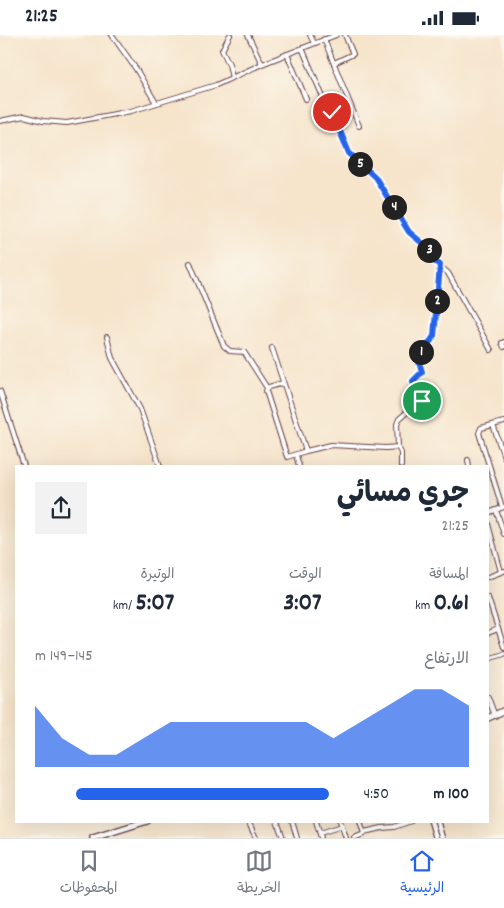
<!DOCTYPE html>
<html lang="ar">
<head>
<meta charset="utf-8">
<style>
	body { margin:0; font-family:Dekko,"Playpen Sans Arabic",sans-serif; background:#f2f2f3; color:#1f2937; direction:rtl; height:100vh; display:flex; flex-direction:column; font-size:19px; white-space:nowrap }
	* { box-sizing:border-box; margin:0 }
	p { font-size:16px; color:#747a83 }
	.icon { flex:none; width:28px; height:28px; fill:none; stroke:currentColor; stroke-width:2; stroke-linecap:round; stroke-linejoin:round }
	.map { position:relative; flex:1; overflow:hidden; direction:ltr }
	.sheet { position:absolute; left:15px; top:430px; width:474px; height:358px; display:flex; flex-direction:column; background:#fff; border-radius:0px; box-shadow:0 5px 20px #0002; direction:rtl }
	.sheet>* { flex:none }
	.pin { position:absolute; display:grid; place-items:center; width:42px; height:42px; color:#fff; margin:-21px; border:2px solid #fff; border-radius:50%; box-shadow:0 1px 5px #0007 }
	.km { position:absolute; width:25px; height:25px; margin:-12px; border-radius:50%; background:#222; color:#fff; font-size:14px; line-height:25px; text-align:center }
	.round { display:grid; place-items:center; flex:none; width:52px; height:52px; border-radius:0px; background:#f2f2f3 }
	.headline { display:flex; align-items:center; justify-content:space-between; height:85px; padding:0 20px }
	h1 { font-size:28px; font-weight:700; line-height:38px }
	.figures { display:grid; grid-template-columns:repeat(3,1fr); gap:8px; height:85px; padding:5px 20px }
	.figures div { display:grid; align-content:center }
	.figures b { font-size:25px; font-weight:700 }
	.figures small { font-size:14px; font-weight:400 }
	.figures p { font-size:14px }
	.chart { height:140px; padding:10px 20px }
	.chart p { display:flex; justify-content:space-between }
	.chart svg { width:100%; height:90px; margin-top:5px; fill:#2563eb; opacity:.7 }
	ul { padding:0 20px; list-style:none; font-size:16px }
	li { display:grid; grid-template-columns:80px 60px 1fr; align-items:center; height:38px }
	li i { height:12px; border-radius:6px; background:#2563eb }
	.status { display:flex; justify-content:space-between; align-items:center; height:35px; padding:0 25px; background:#fff; direction:ltr }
	.status svg { height:14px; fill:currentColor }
	.dock { display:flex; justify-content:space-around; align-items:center; height:70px; border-top:1px solid #e0e1e3; background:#fff; font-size:14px; color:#747a83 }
	.dock a { display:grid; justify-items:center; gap:2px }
	.dock .selected { color:#2563eb }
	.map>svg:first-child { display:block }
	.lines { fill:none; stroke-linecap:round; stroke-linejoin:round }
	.minor-casing { stroke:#643d43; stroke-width:6 }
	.tertiary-casing { stroke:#643d43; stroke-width:7 }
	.primary-casing { stroke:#643d43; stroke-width:8 }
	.minor { stroke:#fff; stroke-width:4 }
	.tertiary { stroke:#fff; stroke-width:4.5 }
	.primary { stroke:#fff; stroke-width:5.5 }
	.route-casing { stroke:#fff; stroke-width:10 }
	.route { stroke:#2563eb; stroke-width:6 }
</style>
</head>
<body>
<div class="status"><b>21:25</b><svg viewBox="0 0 49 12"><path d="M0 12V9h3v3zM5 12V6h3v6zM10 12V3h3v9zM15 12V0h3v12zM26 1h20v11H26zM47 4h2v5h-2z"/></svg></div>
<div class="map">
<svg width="504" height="803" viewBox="0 0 504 803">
	<rect width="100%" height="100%" fill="#fbf7ec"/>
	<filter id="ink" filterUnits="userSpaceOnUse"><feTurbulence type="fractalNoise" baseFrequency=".02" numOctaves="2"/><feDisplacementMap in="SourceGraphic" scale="10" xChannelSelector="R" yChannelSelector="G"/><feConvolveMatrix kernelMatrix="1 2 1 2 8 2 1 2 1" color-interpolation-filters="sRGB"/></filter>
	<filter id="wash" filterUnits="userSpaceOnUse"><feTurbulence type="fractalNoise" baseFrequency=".0096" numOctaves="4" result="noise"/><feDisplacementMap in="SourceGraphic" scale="20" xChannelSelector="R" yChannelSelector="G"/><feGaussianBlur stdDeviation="1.12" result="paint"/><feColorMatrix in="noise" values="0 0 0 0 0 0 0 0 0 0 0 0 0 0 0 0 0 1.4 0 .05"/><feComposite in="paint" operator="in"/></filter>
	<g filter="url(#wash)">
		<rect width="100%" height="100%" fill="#f6e4cb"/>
	</g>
	<g filter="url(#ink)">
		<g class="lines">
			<defs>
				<g id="minor">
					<path d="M112 0 136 34 156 68"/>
					<path d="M230 0 222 15 229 29 232 43"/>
					<path d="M248 0 262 29"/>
					<path d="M310 0 314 8"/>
					<path d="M324 4 359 91"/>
					<path d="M302 13 329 76"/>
					<path d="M287 19 306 64"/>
					<path d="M334 28 353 19 345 0"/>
					<path d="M332 77 349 118 375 142 409 197 427 212 435 227 448 238 491 315"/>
					<path d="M0 86 24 81 43 86 67 88 131 76 216 50 262 29 336 0"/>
					<path d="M190 228 224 311 230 316 244 317 267 353"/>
					<path d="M107 302 112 323 140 374 160 431"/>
					<path d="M504 307 502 308 504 312"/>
					<path d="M272 313 306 416 287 422 266 356 269 352 283 348"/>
					<path d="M0 356 24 431"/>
					<path d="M493 390 504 422"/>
					<path d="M398 412 401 418V431"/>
					<path d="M306 416 331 410 386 413 398 412 397 389 399 384 422 364 413 346 422 337 419 326 421 318 434 301 440 230"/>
					<path d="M296 420 299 431"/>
					<path d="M468 425 469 431"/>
					<path d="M502 472 479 398 481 393 504 387"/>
					<path d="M496 475 504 499"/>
					<path d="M488 478 504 472"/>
					<path d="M488 489 501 537"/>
					<path d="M488 542 504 536"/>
					<path d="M488 563 504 612"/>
					<path d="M488 598 498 594"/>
					<path d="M488 624 504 619"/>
					<path d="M488 662 495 681"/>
					<path d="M248 786 256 803"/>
					<path d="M277 786 283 803"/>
					<path d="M292 786 297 803"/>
					<path d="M316 786 321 803"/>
					<path d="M340 786 346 803"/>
					<path d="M364 797 382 793 394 792 411 786"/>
					<path d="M320 798 342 791"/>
					<path d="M354 803 364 799 360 786"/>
				</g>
				<g id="tertiary">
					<path d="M431 786 436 803"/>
					<path d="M437 786 442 803"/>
				</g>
				<g id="primary">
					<path d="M488 683 503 676"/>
					<path d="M93 803 147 786"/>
				</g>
			</defs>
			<!-- minor casing -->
			<use href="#minor" class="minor-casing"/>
			<!-- tertiary casing -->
			<use href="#tertiary" class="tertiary-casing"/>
			<!-- primary casing -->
			<use href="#primary" class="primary-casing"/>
			<!-- minor -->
			<use href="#minor" class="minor"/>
			<!-- tertiary -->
			<use href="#tertiary" class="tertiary"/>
			<!-- primary -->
			<use href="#primary" class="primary"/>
		</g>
	</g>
	<g class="lines" filter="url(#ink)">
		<defs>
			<path id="route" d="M332 77 349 118 375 142 409 197 427 212 434 226 440 230 434 301C430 310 419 313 419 325 419 329 421 333 422 337L413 346 422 363V366"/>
		</defs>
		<!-- route casing -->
		<use href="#route" class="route-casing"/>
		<!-- route -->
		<use href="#route" class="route"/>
	</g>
</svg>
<div class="pin" style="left:422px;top:366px;background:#1e9e55"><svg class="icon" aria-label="arrive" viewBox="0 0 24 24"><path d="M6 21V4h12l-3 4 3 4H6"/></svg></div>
<div class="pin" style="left:332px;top:77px;background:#d93025"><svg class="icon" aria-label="check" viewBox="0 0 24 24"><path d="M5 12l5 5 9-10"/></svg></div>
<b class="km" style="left:421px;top:317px">1</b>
<b class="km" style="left:437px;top:266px">2</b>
<b class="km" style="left:429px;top:215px">3</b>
<b class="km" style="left:394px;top:172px">4</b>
<b class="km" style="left:360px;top:129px">5</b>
<section class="sheet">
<div class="headline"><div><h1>جري مسائي</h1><p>21:25</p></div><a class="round"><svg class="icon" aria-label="share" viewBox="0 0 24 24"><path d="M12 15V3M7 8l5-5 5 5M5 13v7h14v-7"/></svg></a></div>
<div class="figures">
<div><p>المسافة</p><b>0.61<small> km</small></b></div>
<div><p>الوقت</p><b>3:07</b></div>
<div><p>الوتيرة</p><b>5:07<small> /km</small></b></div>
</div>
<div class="chart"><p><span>الارتفاع</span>145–149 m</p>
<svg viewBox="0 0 160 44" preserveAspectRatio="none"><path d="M0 44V14L10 30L20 38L30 38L40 30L50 22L60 22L70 22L80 22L90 22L100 22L110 30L120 22L130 14L140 6L150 6L160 14V44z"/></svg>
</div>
<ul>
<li><b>100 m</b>4:50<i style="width:86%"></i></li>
</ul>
</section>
</div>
<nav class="dock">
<a class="selected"><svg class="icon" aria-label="home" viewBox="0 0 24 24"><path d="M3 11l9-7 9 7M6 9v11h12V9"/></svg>الرئيسية</a>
<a><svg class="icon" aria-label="map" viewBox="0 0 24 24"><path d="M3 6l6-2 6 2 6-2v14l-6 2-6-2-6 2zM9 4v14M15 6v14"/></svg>الخريطة</a>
<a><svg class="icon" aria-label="saved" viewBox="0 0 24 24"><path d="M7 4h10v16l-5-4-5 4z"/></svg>المحفوظات</a>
</nav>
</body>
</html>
